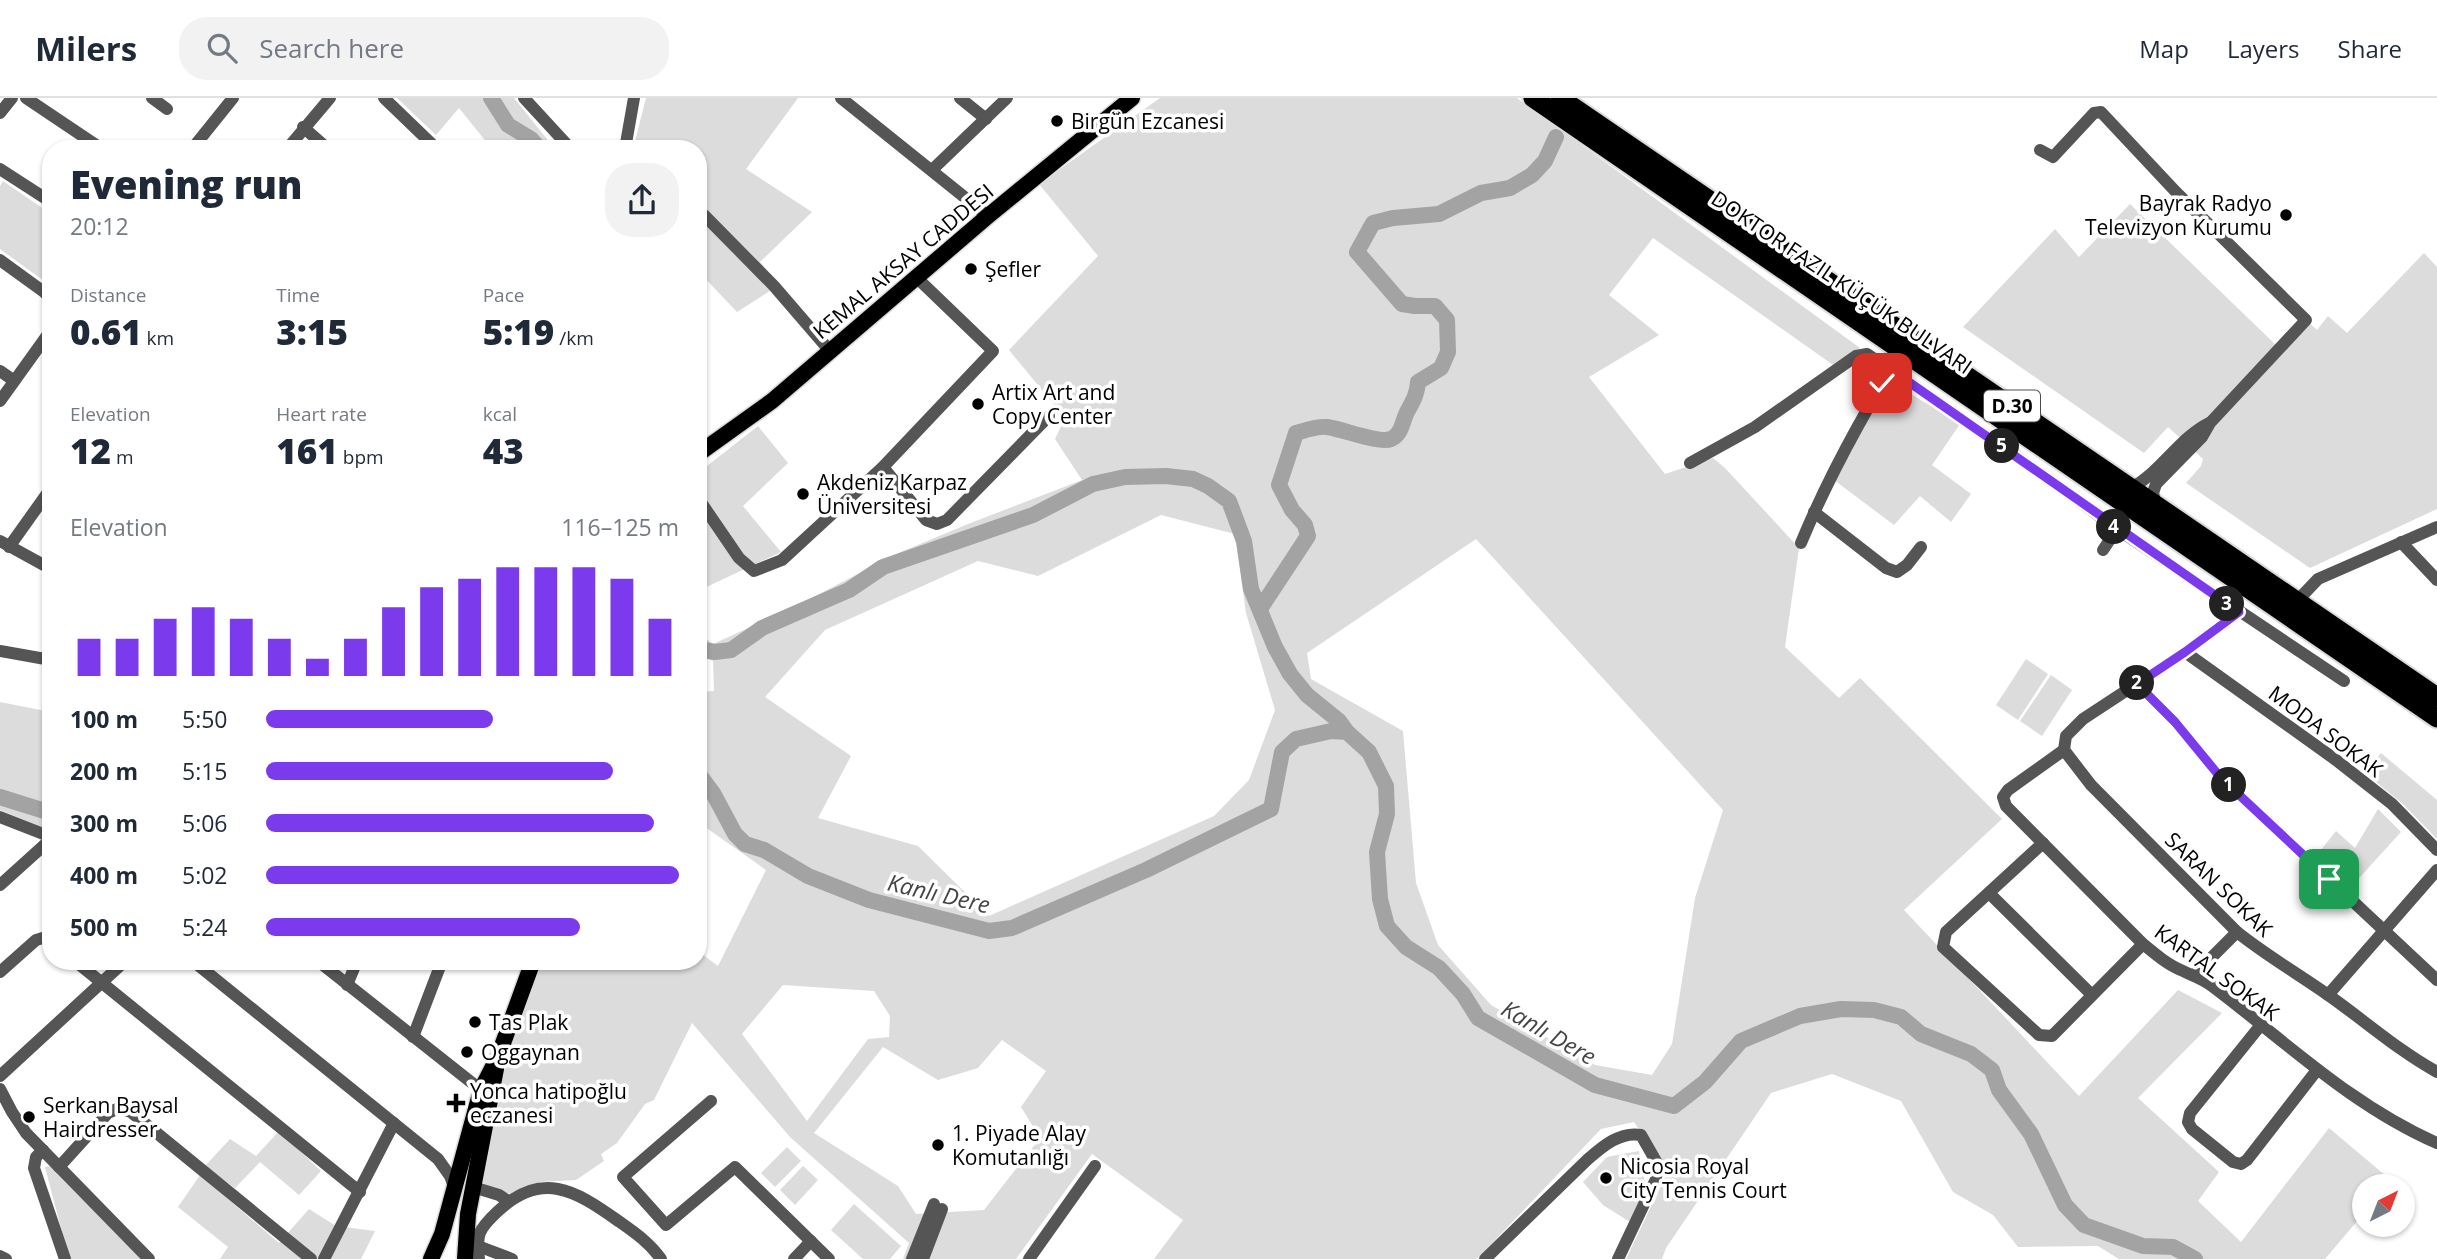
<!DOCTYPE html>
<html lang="en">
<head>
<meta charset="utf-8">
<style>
	body { margin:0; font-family:"Open Sans",sans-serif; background:#f2f2f3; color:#1f2937; height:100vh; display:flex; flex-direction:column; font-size:26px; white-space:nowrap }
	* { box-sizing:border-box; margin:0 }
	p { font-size:23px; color:#747a83 }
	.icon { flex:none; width:38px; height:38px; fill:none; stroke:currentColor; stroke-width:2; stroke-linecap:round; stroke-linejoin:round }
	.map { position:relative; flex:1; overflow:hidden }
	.drawer { position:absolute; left:42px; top:42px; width:665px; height:830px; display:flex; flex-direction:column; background:#fff; border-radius:28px; box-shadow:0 2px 5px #0004 }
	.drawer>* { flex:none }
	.needle { width:46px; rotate:42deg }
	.tools { position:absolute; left:2352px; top:1076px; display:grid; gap:14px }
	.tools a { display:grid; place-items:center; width:63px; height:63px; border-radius:50%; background:#fff; box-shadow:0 2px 5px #0004; font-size:35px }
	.pin { position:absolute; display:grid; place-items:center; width:60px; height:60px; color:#fff; margin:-30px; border-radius:14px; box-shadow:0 4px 10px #0006 }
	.km { position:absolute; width:35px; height:35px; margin:-18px; border-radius:50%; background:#222; color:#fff; font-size:19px; line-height:35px; text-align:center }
	.round { display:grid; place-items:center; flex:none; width:74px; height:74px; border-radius:28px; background:#f2f2f3 }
	.overview { display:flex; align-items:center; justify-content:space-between; height:119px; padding:0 28px }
	h1 { font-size:38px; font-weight:800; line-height:52px }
	.figures { display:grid; grid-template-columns:repeat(3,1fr); gap:10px; height:119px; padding:7px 28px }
	.figures div { display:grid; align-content:center }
	.figures b { font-size:35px; font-weight:800 }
	.figures small { font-size:19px; font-weight:400 }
	.figures p { font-size:19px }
	.chart { height:196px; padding:14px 28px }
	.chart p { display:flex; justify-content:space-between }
	.chart svg { width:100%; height:126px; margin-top:7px; stroke:#7c3aed; stroke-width:6 }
	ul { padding:0 28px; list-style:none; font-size:23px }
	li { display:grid; grid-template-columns:112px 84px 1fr; align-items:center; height:52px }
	li i { height:18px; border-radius:9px; background:#7c3aed }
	header { display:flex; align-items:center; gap:42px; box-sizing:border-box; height:98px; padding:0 35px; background:#fff; border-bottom:2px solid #e0e1e3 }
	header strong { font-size:33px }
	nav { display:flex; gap:38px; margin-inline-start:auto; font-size:24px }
	.search { width:490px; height:63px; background:#f2f2f3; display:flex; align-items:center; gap:18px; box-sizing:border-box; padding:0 24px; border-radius:28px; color:#747a83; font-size:26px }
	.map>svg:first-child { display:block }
	.green { fill:#dcdcdc; fill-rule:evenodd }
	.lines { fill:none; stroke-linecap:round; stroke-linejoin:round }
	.stream { stroke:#a3a3a3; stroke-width:2.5 }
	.river { stroke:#a3a3a3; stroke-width:16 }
	.major-casing { stroke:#dbdbdb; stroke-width:19 }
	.highway-casing { stroke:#dbdbdb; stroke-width:23 }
	.minor { stroke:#555; stroke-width:12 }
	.major { stroke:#000; stroke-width:16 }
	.highway { stroke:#000; stroke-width:19 }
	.route-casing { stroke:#fff; stroke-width:14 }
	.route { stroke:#7c3aed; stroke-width:9 }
	.poi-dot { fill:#000; stroke:#fff; stroke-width:2.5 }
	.labels { text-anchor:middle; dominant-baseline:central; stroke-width:7; stroke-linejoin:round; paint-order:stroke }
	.shield { fill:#fff; stroke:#4c4c4c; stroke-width:2 }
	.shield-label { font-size:19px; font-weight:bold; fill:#000 }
	.poi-label { font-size:21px; fill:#000; stroke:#fff; text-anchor:start }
	.street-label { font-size:21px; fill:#000; stroke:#fff }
	.water-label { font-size:23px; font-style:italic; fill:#444; stroke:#fff }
</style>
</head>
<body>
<header>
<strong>Milers</strong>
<div class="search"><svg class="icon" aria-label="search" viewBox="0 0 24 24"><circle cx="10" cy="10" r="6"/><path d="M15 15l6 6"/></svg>Search here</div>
<nav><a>Map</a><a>Layers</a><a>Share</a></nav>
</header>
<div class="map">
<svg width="2437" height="1161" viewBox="0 0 2437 1161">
	<rect width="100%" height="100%" fill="#fff"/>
	<!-- green -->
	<g class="green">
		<path d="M397 0H514L555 51H492L459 10 436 37Z"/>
		<path d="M646 0H798L746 71 812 114 760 164 779 187 737 214 698 173V51H633Z"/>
		<path d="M1160 0H1517L1860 250 1836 269 1653 140 1609 197 1659 237 1589 279 1665 376 1713 360 1726 371 1799 450 1785 549 1839 600 1860 580 2002 721 1904 812 2079 998 2178 892 2222 915 2138 1000 2219 1074 2198 1103 2241 1144 2329 1030 2392 1083 2387 1088H2364V1115L2325 1161H2119L2098 1148 2018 1149 1993 1117 1953 1094 1901 1003 1832 976 1771 995 1666 1150 1662 1161H1626L1667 1075 1634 1024 1601 1031 1477 1161H1154L1183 1122 1092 1056 1016 1161H903L909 1145 790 1039 692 925 654 1002 645 1006 617 1045 601 1056 604 1063 576 1082 539 1084 511 1096 487 1088 479 1082 503 962 539 863H698V853L718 868 766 772 698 724V594L714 593 713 563 698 557V534L713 546 796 508 896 456 968 426 1082 382 1055 341 1065 320 1009 252 1098 158 1039 86ZM1161 417 1235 436 1246 515 1275 612 1249 682 1214 718 989 818 918 748 818 720 851 658 765 599 825 532 978 463 1038 478ZM1476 441 1723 712 1695 800 1672 946 1652 977 1595 967 1491 907 1438 847 1416 785 1403 633 1311 581 1307 555ZM783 887 874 893 890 918 889 939 868 941 807 1023 742 936ZM1002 942 1046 973 1021 1009 1040 1040 984 1112 916 1116 898 1088 814 1035 883 949 938 982 978 970Z"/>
		<path d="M3 83 51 116V188L0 151V88Z"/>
		<path d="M2130 106 2279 250 2306 222 2317 232 2328 218 2347 235 2424 155 2437 169V411L2310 470 2186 385 2201 368 2203 361 2168 329 2144 355 1963 229 2055 131 2079 159Z"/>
		<path d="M1880 277 1960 326 1932 367 1971 396 1951 424 1920 398 1894 427 1826 376Z"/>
		<path d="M758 328 788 365 743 408 781 454 698 493V375Z"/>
		<path d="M2026 561 2048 576 2018 622 1996 607Z"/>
		<path d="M2051 577 2072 592 2042 638 2020 623Z"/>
		<path d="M0 604 51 614V733L0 712Z"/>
		<path d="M2381 655 2437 702V741L2404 707 2365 675Z"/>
		<path d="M2378 711 2401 734 2351 789 2316 758 2336 733 2355 750Z"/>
		<path d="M279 1033 321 1073 299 1097 260 1064 235 1090 205 1068 230 1041 256 1058Z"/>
		<path d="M787 1049 801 1063 775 1089 761 1075Z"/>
		<path d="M1639 1053 1646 1091 1630 1124 1603 1107 1583 1084 1607 1059Z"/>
		<path d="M51 1068 145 1161H69L45 1069Z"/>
		<path d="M803 1068 818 1082 795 1107 780 1092Z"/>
		<path d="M200 1077 279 1145 309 1111 336 1128 375 1133 361 1161H220L228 1149 178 1109Z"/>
		<path d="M854 1106 901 1148 890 1161H863L831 1132Z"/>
	</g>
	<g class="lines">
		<!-- stream -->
		<path class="stream" d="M1556 39 1563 28"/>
		<!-- river -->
		<g class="river">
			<path d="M491 0 508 27 531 41 540 51"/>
			<path d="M1260 511 1308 438 1305 427 1292 412 1279 387 1296 335C1306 332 1317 328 1327 329 1343 331 1379 346 1391 341 1402 336 1402 324 1407 314 1413 303 1417 297 1418 284L1441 270 1448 254 1447 222 1435 208H1415L1402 206 1357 154 1373 125 1393 120 1439 116 1481 95 1510 90 1532 77 1545 63 1556 39"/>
			<path d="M698 551 715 554 731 552 762 530 849 492 883 469 1033 417 1093 386 1125 379 1166 378 1193 381 1208 388 1229 403 1244 443 1251 491 1275 549 1290 576 1307 597 1339 623 1347 634"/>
			<path d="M698 675 713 695 735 736 745 746 764 752 808 778 869 802 989 833 1012 830 1146 772 1271 711 1282 654 1296 641 1331 633 1347 634 1369 654 1386 688 1387 716 1377 754 1380 801 1387 828 1406 849 1439 870 1463 896 1478 920 1595 987 1674 1008 1705 984 1741 943 1800 918 1841 911 1874 912 1901 919 1921 936 1971 956 1992 972 1999 992 2031 1036 2065 1107 2084 1127 2143 1148 2173 1149 2195 1161"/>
			<path d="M0 699 51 715"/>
		</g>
		<defs>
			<g id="major">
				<path d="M698 356 772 303 988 118 1132 0"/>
				<path d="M431 1161 442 1136 481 992 498 959 533 863"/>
				<path d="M465 1161 468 1116 496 971"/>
			</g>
			<g id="highway">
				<path d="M1533 0 2437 620"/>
				<path d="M1560 0 2437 599"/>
			</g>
		</defs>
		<!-- major casing -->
		<use href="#major" class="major-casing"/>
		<!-- highway casing -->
		<use href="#highway" class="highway-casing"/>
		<!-- minor -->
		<g class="minor">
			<path d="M26 0 102 51"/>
			<path d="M152 0 167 11"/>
			<path d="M384 0 437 51"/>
			<path d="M524 0 571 51"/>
			<path d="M841 0 988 118"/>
			<path d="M960 0 986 21"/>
			<path d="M0 15 12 0"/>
			<path d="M303 29 328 51"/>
			<path d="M192 51 233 0"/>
			<path d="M287 51 330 0"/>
			<path d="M625 51 634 0"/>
			<path d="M2040 52 2053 59 2094 15 2101 14 2176 94 2306 222 2210 325 2202 339 2156 386 2153 395 2156 407"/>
			<path d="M0 71 51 104"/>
			<path d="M932 72 1007 0"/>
			<path d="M704 117 774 188 830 253"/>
			<path d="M0 162 44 194 51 201"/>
			<path d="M0 273 13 282"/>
			<path d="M0 303 51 232"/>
			<path d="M1690 365 1755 329 1856 258 1867 256 2018 359 2117 431 2344 583"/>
			<path d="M883 369 926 422 937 426 947 422 1049 318"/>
			<path d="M2131 390C2161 374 2179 340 2209 325"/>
			<path d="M698 400 739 460 754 473 782 462 883 369 993 253 916 179"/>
			<path d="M1814 414 1886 470 1897 474 1907 467 1921 449"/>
			<path d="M0 443 51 471"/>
			<path d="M2401 444 2437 482"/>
			<path d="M1801 445C1818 404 1837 366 1858 328 1869 309 1878 289 1893 273"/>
			<path d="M9 449 51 390"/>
			<path d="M2103 452 2117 431"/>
			<path d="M2297 503 2318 481 2437 429"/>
			<path d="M0 553 51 562"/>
			<path d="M2185 554 2336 662 2392 706 2437 752"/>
			<path d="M2137 586 2175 624 2221 680 2437 882"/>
			<path d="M2064 652 2008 692 2003 699 2006 708 2143 846C2155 856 2168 867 2183 873 2193 878 2203 881 2212 888 2285 943 2352 1008 2437 1045"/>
			<path d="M2064 652 2091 687 2237 834C2267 858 2300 877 2331 899 2366 924 2399 953 2437 974"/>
			<path d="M2064 652 2066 638 2083 621 2185 554 2239 514"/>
			<path d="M0 719 51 739"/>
			<path d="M2043 745 1946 834 1943 849 2039 937 2052 938 2143 846"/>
			<path d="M0 787 51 741"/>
			<path d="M1989 795 2092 897"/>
			<path d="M75 863 360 1094"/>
			<path d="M193 863 438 1061 450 1078 455 1091"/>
			<path d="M318 863 481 992"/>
			<path d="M0 874 36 842 46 839 51 842"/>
			<path d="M2194 877 2237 834"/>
			<path d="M347 887 357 863"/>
			<path d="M2328 897 2437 772"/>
			<path d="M2260 928 2190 1015 2188 1024 2192 1031 2233 1064 2241 1066 2247 1062 2317 972"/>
			<path d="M413 939 442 863"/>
			<path d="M0 978 125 863"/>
			<path d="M0 991 12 1014 26 1035 149 1161"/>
			<path d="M711 1003 623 1079 666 1127 735 1069 829 1161"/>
			<path d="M43 1052 36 1059 34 1070 65 1161"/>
			<path d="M59 1069 108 1015 119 1010 131 1014 311 1161"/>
			<path d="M473 1089 499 1097 508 1103"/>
			<path d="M478 1148 512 1161"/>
			<path d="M0 1158 6 1161"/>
			<path d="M324 1161 394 1025"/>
			<path d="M479 1161C476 1136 479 1131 497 1114 541 1072 575 1092 617 1122 634 1134 649 1144 661 1161"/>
			<path d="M794 1161 811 1143"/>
			<path d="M912 1161 934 1106"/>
			<path d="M923 1161 942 1111"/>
			<path d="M1029 1161 1095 1068"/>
			<path d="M1485 1161 1587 1062C1602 1049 1620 1033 1641 1037L1657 1065 1656 1081 1618 1161"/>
		</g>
		<!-- major -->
		<use href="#major" class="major"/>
		<!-- highway -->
		<use href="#highway" class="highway"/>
	</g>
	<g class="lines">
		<defs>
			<path id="route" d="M1882 285 1893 273 2239 514 2185 554 2137 586 2175 624 2221 680 2329 781"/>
		</defs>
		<!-- route casing -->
		<use href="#route" class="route-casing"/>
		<!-- route -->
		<use href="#route" class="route"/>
	</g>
	<!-- markers -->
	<g class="poi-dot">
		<circle cx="1057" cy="23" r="7"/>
		<circle cx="2286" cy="117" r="7"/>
		<circle cx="971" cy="171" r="7"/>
		<circle cx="978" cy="306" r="7"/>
		<circle cx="803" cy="396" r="7"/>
		<circle cx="475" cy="924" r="7"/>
		<circle cx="467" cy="954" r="7"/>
		<path d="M452.5 994.5h7v7h7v7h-7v7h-7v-7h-7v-7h7z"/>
		<circle cx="29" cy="1019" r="7"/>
		<circle cx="938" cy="1047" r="7"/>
		<circle cx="1606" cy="1080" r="7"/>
	</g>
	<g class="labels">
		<!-- shield labels -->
		<rect class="shield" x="1984" y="292.5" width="56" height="31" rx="5"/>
		<g class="shield-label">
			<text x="2012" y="308">D.30</text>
		</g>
		<!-- poi labels -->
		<g class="poi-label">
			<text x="1071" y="23">Birgün Ezcanesi</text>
			<text x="2272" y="105" text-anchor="end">Bayrak Radyo<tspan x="2272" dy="24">Televizyon Kurumu</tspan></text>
			<text x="985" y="171">Şefler</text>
			<text x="992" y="294">Artix Art and<tspan x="992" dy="24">Copy Center</tspan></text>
			<text x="817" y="384">Akdeniz Karpaz<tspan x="817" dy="24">Üniversitesi</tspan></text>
			<text x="489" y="924">Tas Plak</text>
			<text x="481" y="954">Oggaynan</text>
			<text x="470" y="993">Yonca hatipoğlu<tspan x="470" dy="24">eczanesi</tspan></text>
			<text x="43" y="1007">Serkan Baysal<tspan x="43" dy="24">Hairdresser</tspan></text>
			<text x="952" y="1035">1. Piyade Alay<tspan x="952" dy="24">Komutanlığı</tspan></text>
			<text x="1620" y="1068">Nicosia Royal<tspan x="1620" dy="24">City Tennis Court</tspan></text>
		</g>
		<!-- street labels -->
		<g class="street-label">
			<text transform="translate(903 163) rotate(-40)">KEMAL AKSAY CADDESI</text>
			<text transform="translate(1842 184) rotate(34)">DOKTOR FAZIL KÜÇÜK BULVARI</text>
			<text transform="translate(2326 633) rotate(37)">MODA SOKAK</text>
			<text transform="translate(2219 786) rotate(44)">SARAN SOKAK</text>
			<text transform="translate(2217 874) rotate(36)">KARTAL SOKAK</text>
		</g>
		<!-- water labels -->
		<g class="water-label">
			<text transform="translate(939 795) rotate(13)">Kanlı Dere</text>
			<text transform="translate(1549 934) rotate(30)">Kanlı Dere</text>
		</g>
	</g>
</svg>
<div class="tools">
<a><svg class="needle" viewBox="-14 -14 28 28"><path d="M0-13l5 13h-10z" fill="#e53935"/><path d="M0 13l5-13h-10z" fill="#747a83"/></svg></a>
</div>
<div class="pin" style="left:2329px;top:781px;background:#1e9e55"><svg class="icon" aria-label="arrive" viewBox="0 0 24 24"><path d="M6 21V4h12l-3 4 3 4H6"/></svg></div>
<div class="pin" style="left:1882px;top:285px;background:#d93025"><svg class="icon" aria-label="check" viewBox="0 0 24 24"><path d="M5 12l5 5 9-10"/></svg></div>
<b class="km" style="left:2229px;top:687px">1</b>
<b class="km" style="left:2137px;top:585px">2</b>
<b class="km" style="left:2227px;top:506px">3</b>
<b class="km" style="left:2114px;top:429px">4</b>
<b class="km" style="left:2002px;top:348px">5</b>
<section class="drawer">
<div class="overview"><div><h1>Evening run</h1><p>20:12</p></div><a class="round"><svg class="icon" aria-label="share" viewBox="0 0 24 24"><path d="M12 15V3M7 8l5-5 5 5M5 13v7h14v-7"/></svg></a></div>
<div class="figures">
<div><p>Distance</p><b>0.61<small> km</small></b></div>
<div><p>Time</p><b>3:15</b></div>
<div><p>Pace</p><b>5:19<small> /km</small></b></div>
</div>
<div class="figures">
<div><p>Elevation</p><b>12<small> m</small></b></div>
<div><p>Heart rate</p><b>161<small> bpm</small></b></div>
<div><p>kcal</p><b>43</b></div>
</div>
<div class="chart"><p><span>Elevation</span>116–125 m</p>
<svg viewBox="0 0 160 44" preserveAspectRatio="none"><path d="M5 44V31M15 44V31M25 44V24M35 44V20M45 44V24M55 44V31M65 44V38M75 44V31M85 44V20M95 44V13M105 44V10M115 44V6M125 44V6M135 44V6M145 44V10M155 44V24"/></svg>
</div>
<ul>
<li><b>100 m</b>5:50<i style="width:55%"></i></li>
<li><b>200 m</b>5:15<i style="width:84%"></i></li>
<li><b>300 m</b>5:06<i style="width:94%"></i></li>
<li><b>400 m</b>5:02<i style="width:100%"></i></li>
<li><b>500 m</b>5:24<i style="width:76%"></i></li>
</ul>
</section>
</div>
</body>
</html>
